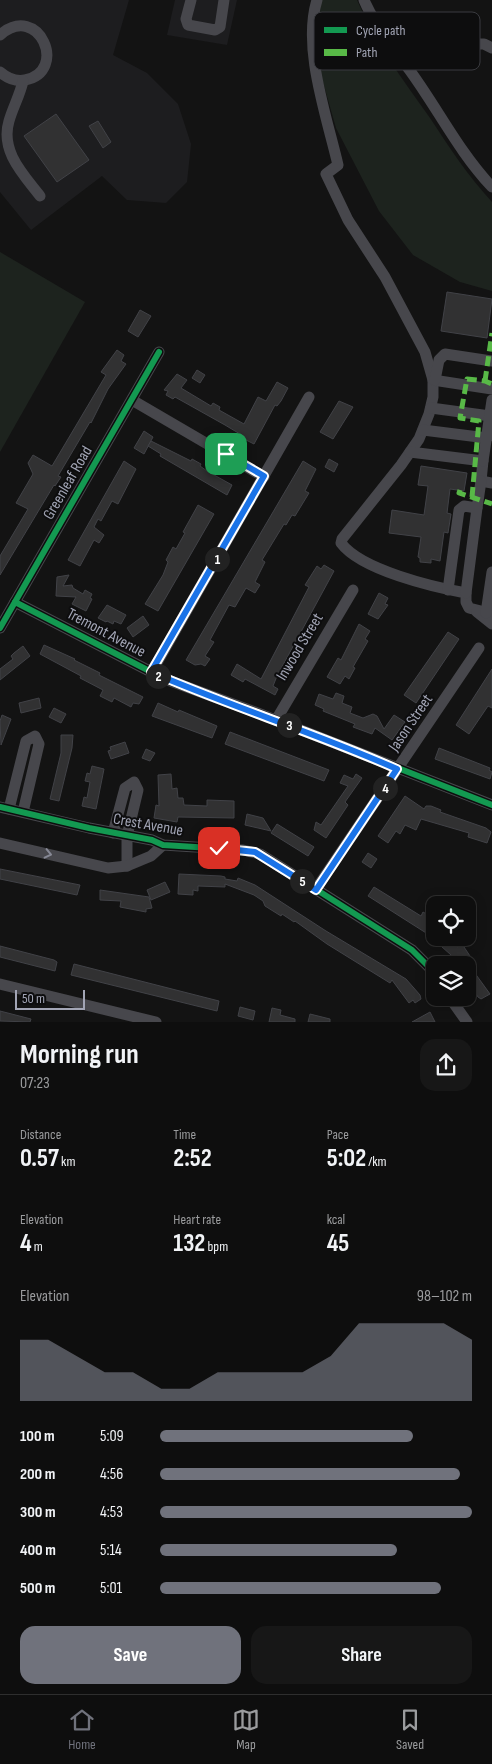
<!DOCTYPE html>
<html lang="en">
<head>
<meta charset="utf-8">
<style>
	body { margin:0; font-family:"Sofia Sans Condensed",sans-serif; background:#171717; color:#f1f3f6; height:100vh; display:flex; flex-direction:column; font-size:19px; white-space:nowrap }
	* { box-sizing:border-box; margin:0 }
	p { font-size:16px; color:#9b9c9e }
	.icon { flex:none; width:28px; height:28px; fill:none; stroke:currentColor; stroke-width:2; stroke-linecap:round; stroke-linejoin:round }
	.map { position:relative; height:1022px; overflow:hidden }
	.sheet { display:flex; flex-direction:column; background:#0e0e0e; flex:1 }
	.sheet>* { flex:none }
	.buttons { position:absolute; left:426px; top:896px; display:grid; gap:10px }
	.buttons a { display:grid; place-items:center; width:50px; height:50px; border-radius:10px; background:#0e0e0e; box-shadow:0 2px 12px #0003,0 0 0 1px #2e2e2e; font-size:25px }
	.scale { position:absolute; left:15px; bottom:12px; width:70px; box-sizing:border-box; padding-left:5px; border:2px solid #a2a5b5; border-top:0; font-size:14px; line-height:18px; white-space:nowrap; color:#a2a5b5; -webkit-text-stroke:4px #0d0d0e; paint-order:stroke }
	.pin { position:absolute; display:grid; place-items:center; width:42px; height:42px; color:#fff; margin:-21px; border-radius:10px; box-shadow:0 2px 8px #0006 }
	.km { position:absolute; width:25px; height:25px; margin:-12px; border-radius:50%; background:#222; color:#fff; font-size:14px; line-height:25px; text-align:center }
	.round { display:grid; place-items:center; flex:none; width:52px; height:52px; border-radius:15px; background:#171717 }
	.overview { display:flex; align-items:center; justify-content:space-between; height:85px; padding:0 20px }
	h1 { font-size:28px; font-weight:700; line-height:38px }
	.metrics { display:grid; grid-template-columns:repeat(3,1fr); gap:8px; height:85px; padding:5px 20px }
	.metrics div { display:grid; align-content:center }
	.metrics b { font-size:25px; font-weight:700 }
	.metrics small { font-size:14px; font-weight:400 }
	.metrics p { font-size:14px }
	.chart { height:140px; padding:10px 20px }
	.chart p { display:flex; justify-content:space-between }
	.chart svg { width:100%; height:90px; margin-top:5px; fill:#70727c; opacity:.7 }
	.button { display:flex; gap:10px; margin-top:auto; padding:10px 20px }
	.button a { flex:1; height:58px; border-radius:15px; background:#70727c; color:#fff; font-size:20px; font-weight:700; line-height:58px; text-align:center }
	.button a+a { background:#171717; color:#f1f3f6 }
	ul { padding:0 20px; list-style:none; font-size:16px }
	li { display:grid; grid-template-columns:80px 60px 1fr; align-items:center; height:38px }
	li i { height:12px; border-radius:6px; background:#70727c }
	.menu { display:flex; justify-content:space-around; align-items:center; height:70px; border-top:1px solid #2e2e2e; background:#0e0e0e; font-size:14px; color:#9b9c9e }
	.menu a { display:grid; justify-items:center; gap:2px }
	.menu .current { color:#70727c }
	.map>svg:first-child { display:block }
	.built { fill:#1d1d1f }
	.green { fill:#1d231e }
	.building { fill:#313132; stroke:#414247 }
	.lines { fill:none; stroke-linecap:round; stroke-linejoin:round }
	.path { stroke:#48494e; stroke-width:2; stroke-dasharray:2.5 4; stroke-linecap:butt }
	.minor { stroke:#47474c; stroke-width:11 }
	.quiet { stroke:#58b947; stroke-width:5; stroke-dasharray:10 5; stroke-linecap:butt }
	.cycleway-casing { stroke:#0d0d0e; stroke-width:9 }
	.cycleway { stroke:#139951; stroke-width:6 }
	.oneway { stroke:#878996 }
	.route-casing { stroke:#fff; stroke-width:10 }
	.route { stroke:#1a73e8; stroke-width:6 }
	.labels { text-anchor:middle; dominant-baseline:central; stroke-width:4; stroke-linejoin:round; paint-order:stroke }
	.street-label { font-size:16px; fill:#a2a5b5; stroke:#0d0d0e }
	.key { fill:#0d0d0e; stroke:#3a3b40; stroke-width:1 }
	.key-label { font-size:14px; fill:#a2a5b5 }
</style>
</head>
<body>
<div class="map">
<svg width="492" height="1022" viewBox="0 0 492 1022">
	<rect width="100%" height="100%" fill="#131313"/>
	<!-- built -->
	<g class="built">
		<path d="M0 0H129L113 55 147 73 178 104 191 144 187 182 166 203 127 200 102 176 31 230 0 192Z"/>
		<path d="M175 0H237L227 45 167 35Z"/>
	</g>
	<!-- green -->
	<g class="green">
		<path d="M318 0H357C375 43 403 80 430 118 449 147 468 176 492 202V291L460 282 413 255 379 211 336 128 321 75 316 38Z"/>
		<path d="M0 252 85 302 0 452Z"/>
	</g>
	<!-- building -->
	<g class="building">
		<path d="M56 114 89 160 57 182 24 136Z"/>
		<path d="M98 121 111 142 103 148 89 126Z"/>
		<path d="M447 292 492 299 487 338 441 331Z"/>
		<path d="M140 310 151 316 138 337 128 331Z"/>
		<path d="M117 350 124 355 121 361 126 364 108 389 91 423 90 422 58 476 61 477 55 486 54 485 0 575V556L28 509 16 503 33 474 28 463 33 455 52 466 106 375 101 372Z"/>
		<path d="M197 370 205 375 200 383 192 378Z"/>
		<path d="M177 374 187 380 181 388 211 406 213 403 220 407 219 410 244 424 258 397 266 401 277 382 288 388 281 401 277 406 275 405 254 444 244 439 245 437 225 425 175 397 173 399 166 395 168 391 164 390Z"/>
		<path d="M339 401 353 407 333 439 320 432Z"/>
		<path d="M144 431 153 437 144 454 134 448Z"/>
		<path d="M151 441 191 461 192 459 201 464 200 466 207 471 232 485 227 495 160 456 161 454 148 446Z"/>
		<path d="M329 459 338 464 334 472 325 467Z"/>
		<path d="M124 461 136 469 118 504 112 501 101 521 98 519 94 527 104 535 99 543 94 540 80 566 68 560Z"/>
		<path d="M303 461 316 469 305 491 309 493 295 516 292 515 286 525 284 524 262 560 265 562 255 582 260 585 255 593 246 588 235 607 229 605 210 640 214 642 205 656 210 659 205 666 201 664 195 665 186 660Z"/>
		<path d="M421 466 467 473 464 491 450 489 447 513 451 514 448 533 444 532 440 561 431 559V563L420 562V558L418 557 421 537 389 533 392 510 424 515 428 486 418 485Z"/>
		<path d="M198 505 214 514 158 611 145 604 163 575 168 562 166 560 173 547 176 549 185 533 183 532Z"/>
		<path d="M324 565 334 571 277 676 273 686 278 689 275 695 245 679 243 682 231 675 237 664 261 679 309 587 305 585 317 566 321 569Z"/>
		<path d="M69 575 63 586 72 585 73 588 83 594 85 590 92 594 90 598 92 599 86 611 72 604 76 597 56 596 57 577Z"/>
		<path d="M379 593 388 598 385 604 388 605 378 619 368 614Z"/>
		<path d="M107 605 126 615 121 624 114 621 113 624 107 621 106 622 98 618Z"/>
		<path d="M143 616 149 625 133 637 127 628Z"/>
		<path d="M359 624 370 631 365 639 368 641 353 667 355 668 349 679 345 676 340 684 327 677 338 658 341 660Z"/>
		<path d="M448 632 459 639 416 703 404 695Z"/>
		<path d="M44 645 75 659 74 660 100 673 99 675 143 697 139 704 133 703 131 707 114 698 112 702 100 696 103 690 80 678 81 676 40 654Z"/>
		<path d="M23 646 30 656 0 680V669L13 659 11 656 14 653Z"/>
		<path d="M492 669V708L488 706 469 734 456 725Z"/>
		<path d="M336 693 344 696 342 703 352 707 350 713 363 718 373 714 377 716 384 729 394 715 405 722 392 740 375 728 372 734 353 727 355 724 323 711 324 709 315 705 319 694 333 699Z"/>
		<path d="M39 698 41 708 21 713 19 703Z"/>
		<path d="M158 703 178 712 179 710 217 726 212 738 152 716Z"/>
		<path d="M54 708 66 714 61 723 49 717Z"/>
		<path d="M2 715 11 719 1 745 0 721Z"/>
		<path d="M230 732 329 770 324 781 225 744Z"/>
		<path d="M61 735H73L72 748 59 801 50 799 61 753Z"/>
		<path d="M125 742 129 753 111 759 108 751 111 750 110 747Z"/>
		<path d="M439 748 490 768 489 770 492 772 490 779 435 759Z"/>
		<path d="M146 749 155 753 150 761 142 758Z"/>
		<path d="M92 766 104 769 96 809 82 806 84 797 87 798 90 782 85 781 87 773 90 774Z"/>
		<path d="M171 774 172 789 177 788 178 798H183L184 805 207 806V800L234 801V818L178 817 177 822 154 818 156 805 159 806 158 775Z"/>
		<path d="M356 774 362 778 345 802 348 805 326 838 314 830 316 822 321 825 348 786 340 783 344 775 353 779Z"/>
		<path d="M405 796 424 809 426 806H431L441 810 440 812 486 828 491 832 487 843 468 837 469 833 421 819 416 830 405 825 400 834 396 831 388 843 378 836Z"/>
		<path d="M247 814 263 818 271 831 245 825Z"/>
		<path d="M277 824 314 847 308 856 271 833Z"/>
		<path d="M368 853 377 859 371 868 362 862Z"/>
		<path d="M0 869 80 885 77 895 0 879Z"/>
		<path d="M179 874 221 876 225 877V879L237 881 238 878 255 885 326 931 406 979 420 995 421 999 415 1003 413 1000 409 1003 392 980 390 983 327 944 295 921 294 922 282 914 281 916 265 906 263 901 254 895 225 884V887L198 886V891L193 890V895L178 894Z"/>
		<path d="M165 882 170 892 151 900 147 890Z"/>
		<path d="M374 887 421 916 423 912 430 916 427 920 435 926V938H448L457 947 462 944 476 965H469L490 994 481 999 478 997 468 981V965H458L451 955 432 938H434L368 896Z"/>
		<path d="M100 890 149 897 152 908 146 909V912L120 907 121 901 100 900Z"/>
		<path d="M0 946 54 960 57 962 55 971 0 957Z"/>
		<path d="M74 964 219 1001 217 1011 71 975Z"/>
		<path d="M240 1007 255 1011 253 1020 238 1016Z"/>
		<path d="M272 1008 281 1010 280 1015 295 1019V1022H269Z"/>
		<path d="M0 1011 31 1019 30 1022 0 1021Z"/>
		<path d="M430 1012 435 1022H412Z"/>
		<path d="M310 1014 330 1019V1022H308Z"/>
	</g>
	<g class="lines">
		<!-- path -->
		<path class="path" d="M222 441 227 433 237 435"/>
		<!-- minor -->
		<g class="minor">
			<path d="M191 0 186 19 188 25 215 30 220 27 224 0"/>
			<path d="M317 0C302 48 327 117 338 165L326 174 348 220 385 277 425 352 433 380V397L429 414 419 439 401 465 342 539 341 543C361 570 433 587 466 593V602L469 608 492 614"/>
			<path d="M364 0C375 26 393 45 408 68 437 107 458 151 492 187"/>
			<path d="M0 35C39 1 69 72 25 80 15 82 7 78 0 72"/>
			<path d="M478 44H484L492 48"/>
			<path d="M23 81C20 95 13 107 9 121 0 151 23 174 40 196"/>
			<path d="M433 380 492 389"/>
			<path d="M435 380 439 360 445 354 492 361"/>
			<path d="M132 400 264 477"/>
			<path d="M431 408 490 416"/>
			<path d="M423 430 487 438"/>
			<path d="M410 452 483 461 481 481 492 483"/>
			<path d="M483 461 492 400"/>
			<path d="M477 508 481 481"/>
			<path d="M448 590 459 510 464 506 477 508 466 593"/>
			<path d="M15 602 165 679 263 715 492 805"/>
			<path d="M477 612 492 624"/>
			<path d="M486 613 492 572"/>
			<path d="M0 628 159 352"/>
			<path d="M151 673 309 397"/>
			<path d="M276 720 353 590"/>
			<path d="M0 807 89 828 152 840 163 845 243 850 260 854 412 950 435 973"/>
			<path d="M9 809 26 741 35 736 39 744 23 812"/>
			<path d="M113 833 125 788 134 782 138 790 127 836V866"/>
			<path d="M0 843 108 868 127 866 151 856 163 845"/>
			<path d="M316 889 479 648"/>
			<path d="M0 984 156 1022"/>
			<path d="M450 998 467 1022"/>
		</g>
		<!-- quiet -->
		<g class="quiet">
			<path d="M485 381 492 333"/>
			<path d="M460 490 459 493 492 504"/>
			<path d="M472 497 479 421 460 418 467 379 485 381 492 384"/>
		</g>
		<defs>
			<g id="cycleway">
				<path d="M15 602 165 679 263 715 492 805"/>
				<path d="M0 628 159 352"/>
				<path d="M0 807 89 828 152 840 163 845 243 850 260 854 412 950 435 973"/>
			</g>
		</defs>
		<!-- cycleway casing -->
		<use href="#cycleway" class="cycleway-casing"/>
		<!-- cycleway -->
		<use href="#cycleway" class="cycleway"/>
	</g>
	<!-- one-way arrows -->
	<defs><path id="oneway-chevron" d="M-2-3.5L2.5 0L-2 3.5" fill="none" stroke-width="1.6" stroke-linecap="round" stroke-linejoin="round" transform="scale(1.25)"/></defs>
	<use class="oneway" href="#oneway-chevron" transform="translate(48 854) rotate(13)"/>
	<g class="lines">
		<defs>
			<path id="route" d="M219 848 255 852 316 890 397 769C316 733 232 707 151 672L264 476 226 454"/>
		</defs>
		<!-- route casing -->
		<use href="#route" class="route-casing"/>
		<!-- route -->
		<use href="#route" class="route"/>
	</g>
	<g class="labels">
		<!-- street labels -->
		<g class="street-label">
			<text transform="translate(68 483) rotate(-60)">Greenleaf Road</text>
			<text transform="translate(106 633) rotate(28)">Tremont Avenue</text>
			<text transform="translate(300 647) rotate(-59)">Inwood Street</text>
			<text transform="translate(411 723) rotate(-56)">Jason Street</text>
			<text transform="translate(148 825) rotate(10)">Crest Avenue</text>
		</g>
	</g>
	<!-- legend -->
	<rect x="314" y="12" width="166" height="58" rx="8" class="key"/>
	<rect x="324" y="27" width="23" height="6" fill="#139951"/>
	<rect x="324" y="49" width="23" height="7" fill="#58b947"/>
	<g class="key-label">
		<text x="356" y="35">Cycle path</text>
		<text x="356" y="57">Path</text>
	</g>
</svg>
<div class="buttons">
<a><svg class="icon" aria-label="locate" viewBox="0 0 24 24"><circle cx="12" cy="12" r="6"/><path d="M12 2v4M12 18v4M2 12h4M18 12h4"/></svg></a>
<a><svg class="icon" aria-label="layers" viewBox="0 0 24 24"><path d="M12 4l9 5-9 5-9-5zM3 14l9 5 9-5"/></svg></a>
</div>
<div class="scale">50 m</div>
<div class="pin" style="left:226px;top:454px;background:#1e9e55"><svg class="icon" aria-label="arrive" viewBox="0 0 24 24"><path d="M6 21V4h12l-3 4 3 4H6"/></svg></div>
<div class="pin" style="left:219px;top:848px;background:#d93025"><svg class="icon" aria-label="check" viewBox="0 0 24 24"><path d="M5 12l5 5 9-10"/></svg></div>
<b class="km" style="left:217px;top:559px">1</b>
<b class="km" style="left:158px;top:676px">2</b>
<b class="km" style="left:289px;top:725px">3</b>
<b class="km" style="left:385px;top:788px">4</b>
<b class="km" style="left:302px;top:881px">5</b>
</div>
<section class="sheet">
<div class="overview"><div><h1>Morning run</h1><p>07:23</p></div><a class="round"><svg class="icon" aria-label="share" viewBox="0 0 24 24"><path d="M12 15V3M7 8l5-5 5 5M5 13v7h14v-7"/></svg></a></div>
<div class="metrics">
<div><p>Distance</p><b>0.57<small> km</small></b></div>
<div><p>Time</p><b>2:52</b></div>
<div><p>Pace</p><b>5:02<small> /km</small></b></div>
</div>
<div class="metrics">
<div><p>Elevation</p><b>4<small> m</small></b></div>
<div><p>Heart rate</p><b>132<small> bpm</small></b></div>
<div><p>kcal</p><b>45</b></div>
</div>
<div class="chart"><p><span>Elevation</span>98–102 m</p>
<svg viewBox="0 0 160 44" preserveAspectRatio="none"><path d="M0 44V14L10 14L20 22L30 30L40 30L50 38L60 38L70 30L80 30L90 30L100 30L110 22L120 6L130 6L140 6L150 6L160 14V44z"/></svg>
</div>
<ul>
<li><b>100 m</b>5:09<i style="width:81%"></i></li>
<li><b>200 m</b>4:56<i style="width:96%"></i></li>
<li><b>300 m</b>4:53<i style="width:100%"></i></li>
<li><b>400 m</b>5:14<i style="width:76%"></i></li>
<li><b>500 m</b>5:01<i style="width:90%"></i></li>
</ul>
<div class="button"><a>Save</a><a>Share</a></div>
</section>
<nav class="menu">
<a class="current"><svg class="icon" aria-label="home" viewBox="0 0 24 24"><path d="M3 11l9-7 9 7M6 9v11h12V9"/></svg>Home</a>
<a><svg class="icon" aria-label="map" viewBox="0 0 24 24"><path d="M3 6l6-2 6 2 6-2v14l-6 2-6-2-6 2zM9 4v14M15 6v14"/></svg>Map</a>
<a><svg class="icon" aria-label="saved" viewBox="0 0 24 24"><path d="M7 4h10v16l-5-4-5 4z"/></svg>Saved</a>
</nav>
</body>
</html>
